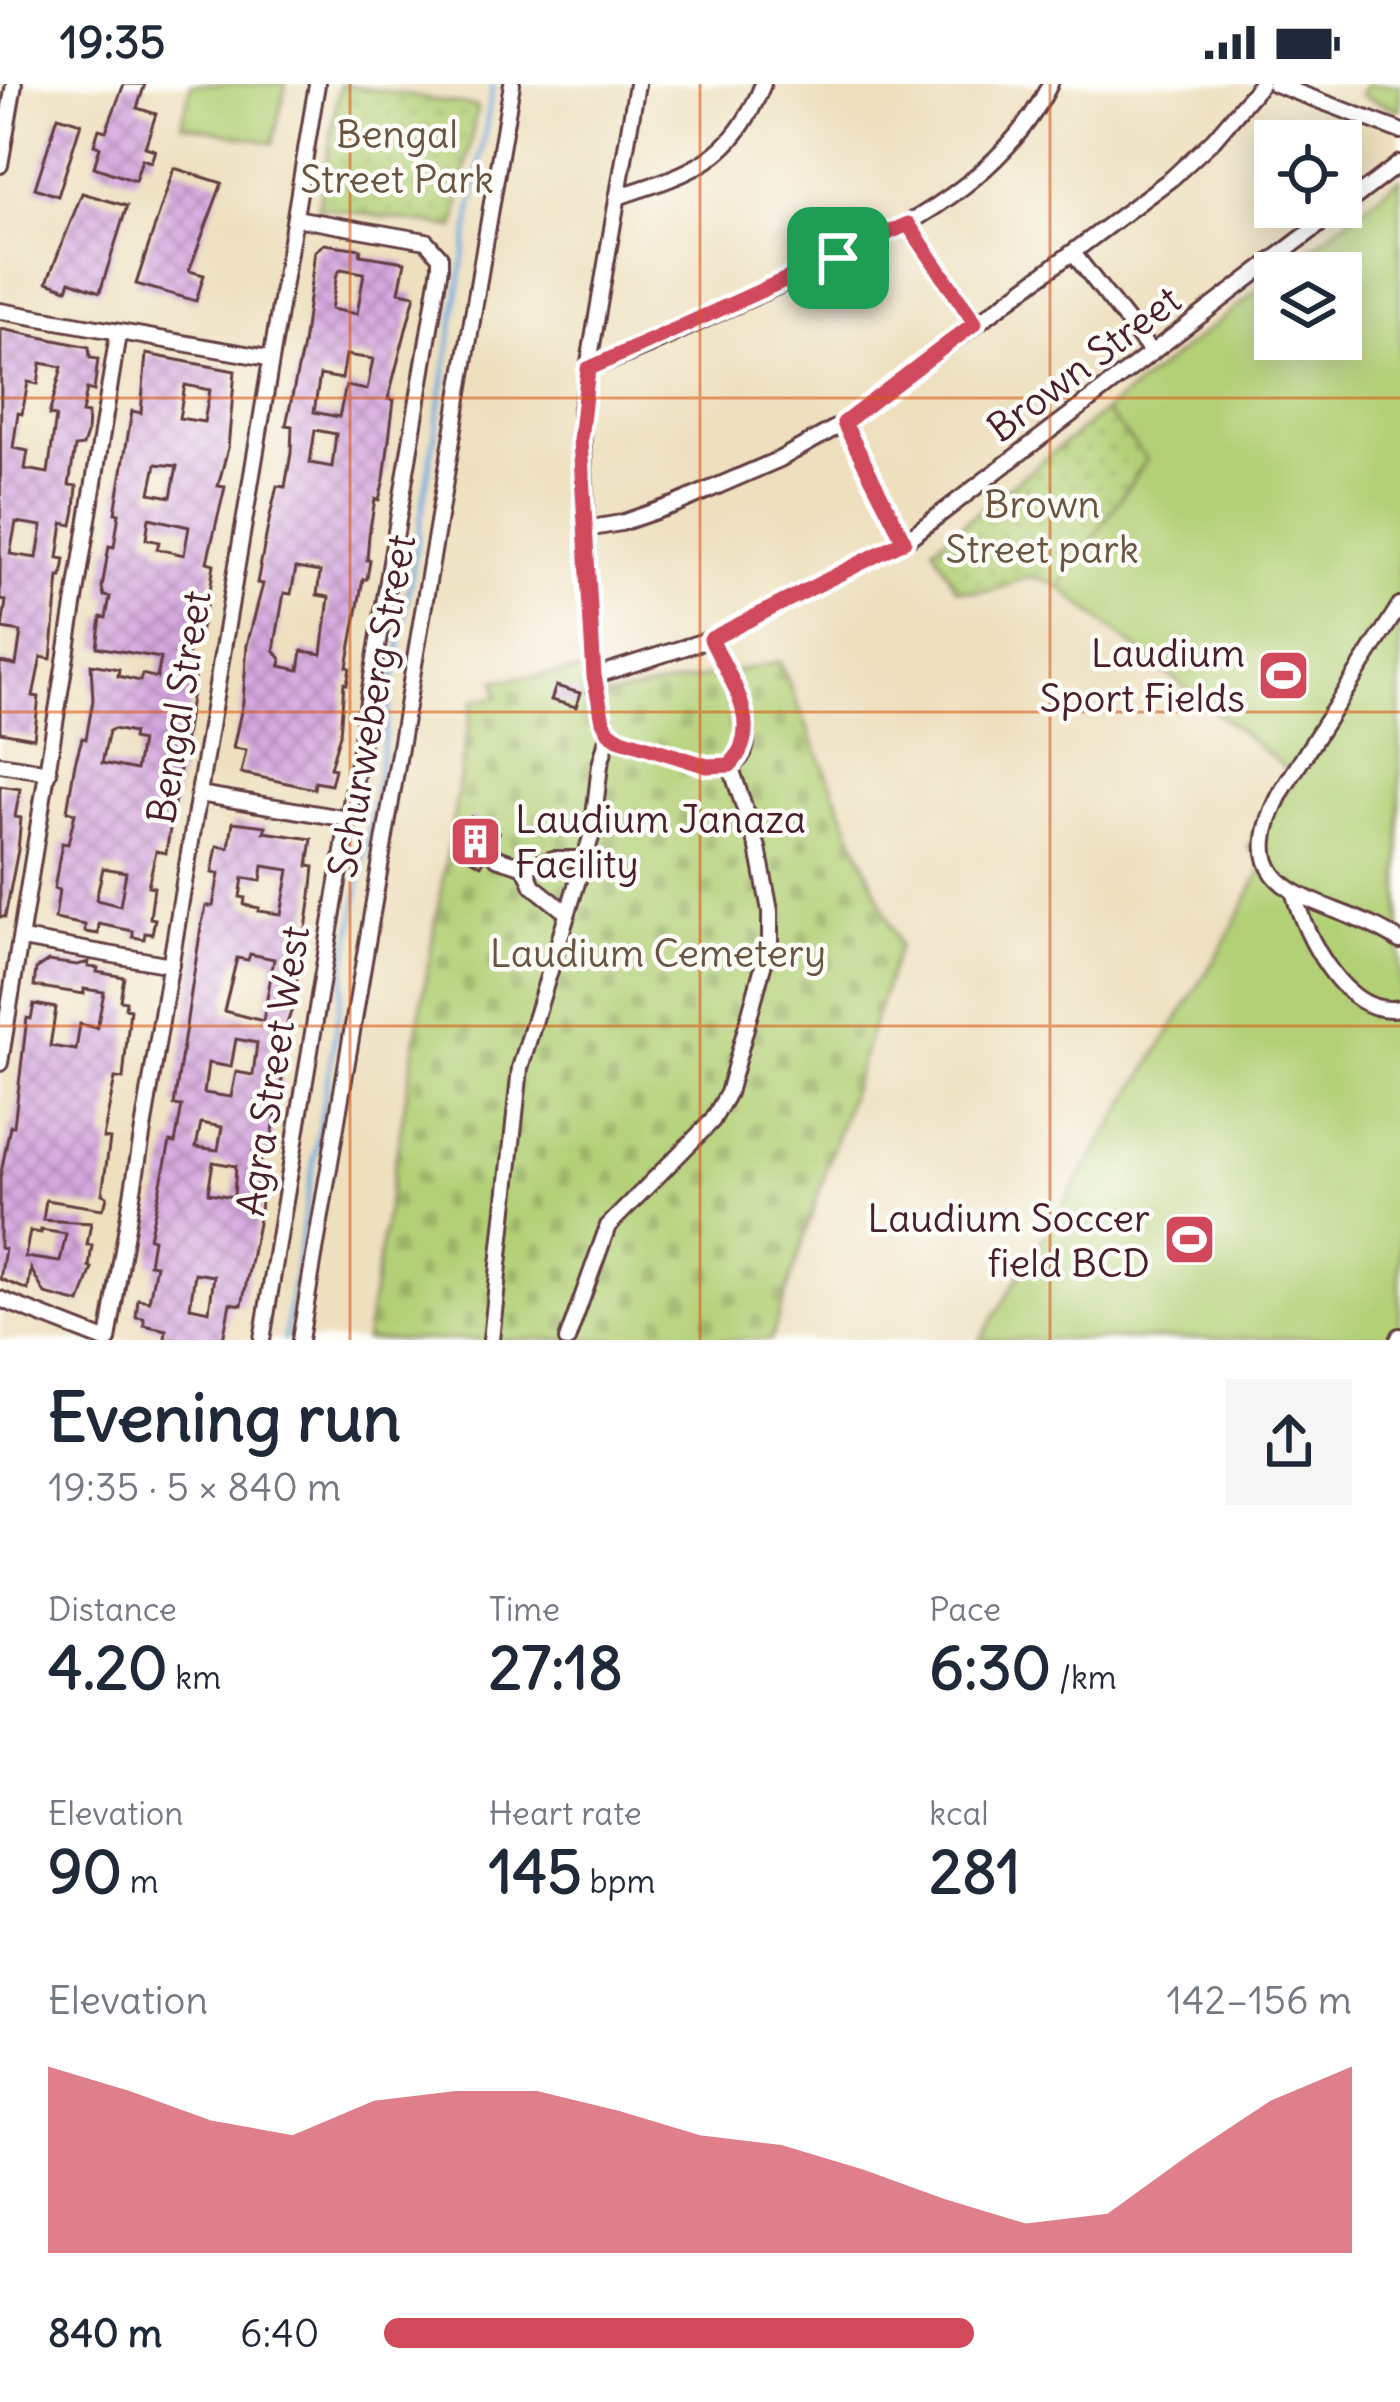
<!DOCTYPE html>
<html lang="en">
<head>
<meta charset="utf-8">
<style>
	body { margin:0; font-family:Delius,sans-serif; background:#f6f6f7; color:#1f2937; height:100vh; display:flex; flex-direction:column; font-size:45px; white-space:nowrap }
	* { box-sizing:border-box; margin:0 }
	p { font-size:39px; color:#747a83 }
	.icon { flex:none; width:66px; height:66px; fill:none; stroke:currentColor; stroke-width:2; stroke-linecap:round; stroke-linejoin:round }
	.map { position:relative; height:1256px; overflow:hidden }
	.sheet { display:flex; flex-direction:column; background:#fff; flex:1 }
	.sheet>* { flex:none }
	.tools { position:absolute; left:1254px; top:36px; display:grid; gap:24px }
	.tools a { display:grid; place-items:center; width:108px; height:108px; border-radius:0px; background:#fff; box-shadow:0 6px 30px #0003; font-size:60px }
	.pin { position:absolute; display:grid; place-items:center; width:102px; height:102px; color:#fff; margin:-51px; border-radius:24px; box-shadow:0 6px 18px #0006 }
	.round { display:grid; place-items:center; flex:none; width:126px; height:126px; border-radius:0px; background:#f6f6f7 }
	.overview { display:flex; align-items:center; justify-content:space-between; height:204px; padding:0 48px }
	h1 { font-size:66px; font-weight:800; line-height:90px }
	.figures { display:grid; grid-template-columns:repeat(3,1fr); gap:18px; height:204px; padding:12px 48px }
	.figures div { display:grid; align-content:center }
	.figures b { font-size:60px; font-weight:800 }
	.figures small { font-size:33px; font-weight:400 }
	.figures p { font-size:33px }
	.chart { height:336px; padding:24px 48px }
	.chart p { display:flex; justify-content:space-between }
	.chart svg { width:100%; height:216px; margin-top:12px; fill:#d1495b; opacity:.7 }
	ul { padding:0 48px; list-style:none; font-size:39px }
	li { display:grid; grid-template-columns:192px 144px 1fr; align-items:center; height:90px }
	li i { height:30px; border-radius:15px; background:#d1495b }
	.status { display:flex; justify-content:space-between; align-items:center; height:84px; padding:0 60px; background:#fff; direction:ltr }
	.status svg { height:33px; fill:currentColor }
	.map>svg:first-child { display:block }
	.cemetery { fill:url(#cemetery-stones); stroke:#7e7851; stroke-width:3 }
	.park { fill:url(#park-dots); stroke:#7e7851; stroke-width:3 }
	.pitch { fill:#b3d077; stroke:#7e7851; stroke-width:3 }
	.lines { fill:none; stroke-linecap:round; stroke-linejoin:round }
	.stream { stroke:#6da8de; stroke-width:4.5 }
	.building { fill:url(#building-cross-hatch); fill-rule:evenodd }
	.minor-casing { stroke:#633c41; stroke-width:20 }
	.minor { stroke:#fff; stroke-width:14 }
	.route-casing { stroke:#fff; stroke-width:24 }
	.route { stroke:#d1495b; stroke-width:15 }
	.grid { fill:none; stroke:#d8530f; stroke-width:3; stroke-opacity:0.55 }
	.labels { text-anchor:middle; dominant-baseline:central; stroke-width:9; stroke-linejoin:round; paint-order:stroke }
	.park-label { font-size:39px; fill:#6a5442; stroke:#fdfcf7 }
	.street-label { font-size:39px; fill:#4a1f2b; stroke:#fdfcf7 }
	.poi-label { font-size:39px; fill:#4a1f2b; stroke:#fdfcf7; text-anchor:end }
</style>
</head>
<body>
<div class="status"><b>19:35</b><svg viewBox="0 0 49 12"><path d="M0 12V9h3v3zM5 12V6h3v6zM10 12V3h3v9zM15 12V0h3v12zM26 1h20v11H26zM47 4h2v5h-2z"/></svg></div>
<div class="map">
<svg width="1400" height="1256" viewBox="0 0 1400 1256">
	<defs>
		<pattern id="cemetery-stones" width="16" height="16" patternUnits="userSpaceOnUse" patternTransform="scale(3)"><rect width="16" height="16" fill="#b3d077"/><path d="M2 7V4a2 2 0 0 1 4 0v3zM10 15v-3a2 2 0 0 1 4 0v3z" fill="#9bb267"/></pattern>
		<pattern id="park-dots" width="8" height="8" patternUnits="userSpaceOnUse" patternTransform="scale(3)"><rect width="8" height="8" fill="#b3d077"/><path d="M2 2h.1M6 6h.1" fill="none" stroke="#9bb267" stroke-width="1.8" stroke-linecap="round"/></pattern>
		<pattern id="building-cross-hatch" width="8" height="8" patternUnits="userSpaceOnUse" patternTransform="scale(3)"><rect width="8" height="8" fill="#d6a8df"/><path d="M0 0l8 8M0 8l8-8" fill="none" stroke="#b088b5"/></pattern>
	</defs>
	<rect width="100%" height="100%" fill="#fdfcf7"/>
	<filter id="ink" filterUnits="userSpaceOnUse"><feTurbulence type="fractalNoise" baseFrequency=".00833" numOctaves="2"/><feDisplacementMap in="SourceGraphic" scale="24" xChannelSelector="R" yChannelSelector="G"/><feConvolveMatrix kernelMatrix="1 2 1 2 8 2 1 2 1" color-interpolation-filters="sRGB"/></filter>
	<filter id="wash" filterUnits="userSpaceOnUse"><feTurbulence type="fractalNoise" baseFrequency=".004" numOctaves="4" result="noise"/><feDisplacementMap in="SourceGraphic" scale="48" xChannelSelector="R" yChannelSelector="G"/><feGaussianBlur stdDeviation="2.7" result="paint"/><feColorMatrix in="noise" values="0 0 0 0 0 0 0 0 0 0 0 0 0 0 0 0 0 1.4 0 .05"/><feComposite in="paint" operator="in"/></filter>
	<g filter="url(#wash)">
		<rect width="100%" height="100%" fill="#eee0bf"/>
		<!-- cemetery -->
		<path class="cemetery" d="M780 578 899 861 771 1256H365L473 616 498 613 496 596 585 587V617Z"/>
		<!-- park -->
		<g class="park">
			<path d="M340 0 477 23 455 144 318 123Z"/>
			<path d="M1105 327 1147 374 1060 504C1019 479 1022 503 987 507 977 508 966 506 957 505L933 463Z"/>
		</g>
		<!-- pitch -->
		<g class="pitch">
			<path d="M191 0H286L273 59 182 40Z"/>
			<path d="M1365 0H1400V26L1361 12Z"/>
			<path d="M1400 94V1253L980 1256 1224 860 1265 780 1248 763 1293 690 1060 504 1147 375 1105 327 1275 193V255H1341V189H1280Z"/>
		</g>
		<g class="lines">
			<!-- stream -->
			<path class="stream" d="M284 1256 493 0"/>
		</g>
		<g id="blocks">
			<!-- building -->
			<g class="building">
				<path d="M124 0H145L137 24 156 30 145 63 155 66 151 78 142 75 135 97 94 83 100 63 94 61 99 45 106 47Z"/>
				<path d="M58 32 81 39 58 112 35 104Z"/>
				<path d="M174 84 222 99 189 187 204 191 196 217 136 200Z"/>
				<path d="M82 109 127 122 100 208 70 197 67 205 47 198Z"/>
				<path d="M324 160 361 165 360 171 405 178 399 208 415 211 388 315 394 316 384 395 379 416 375 415 369 451 367 476H370L367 495H363L347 583 350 584 347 600 344 599 340 650 330 684 335 685 331 701 315 698 314 705 241 689 246 666 233 664 243 618 247 561 263 500 257 499 270 432 277 402 285 403 291 369 292 342 286 341 303 261 315 167ZM341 185 364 189 357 230 331 225 337 190ZM346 271 373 275 367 306 346 302 339 333 314 328 320 291 342 295ZM315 346 336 350 332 383 310 379ZM296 484 320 488 317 511 329 513 322 570 302 567 299 586 280 582 281 575 274 566 284 509 291 510Z"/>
				<path d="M1 245 89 263 90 274 98 275 94 307 87 305 82 329 88 330 87 350 83 362 75 363 69 401 77 402 75 426 72 441 63 439 58 474 65 475 62 493H59L51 575 41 573 33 612 39 613 34 654 0 648V578L16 581 21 548 2 545 6 517 0 516ZM41 279 62 283 49 331 56 332 48 389 25 385 28 367 13 364 18 329 22 330 28 298 38 300ZM16 438 42 442 37 474 10 470Z"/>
				<path d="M146 270 235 287 228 364 218 402 225 403 207 478 214 480 211 501 200 549 192 548 186 585 195 587 182 673 166 769 156 767 148 802 154 803 150 834 155 835 152 850 145 849 144 855 133 853V847L99 840 98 850 85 848V841L55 835 59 806 54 805 62 759 68 760 75 729 67 727 75 679 82 654 86 655 93 616 91 580 119 585 118 592 140 597 142 590 157 594 161 574 97 563 101 533 106 534 110 513 104 512 102 504 109 462 114 463 119 429H115L132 327 141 329ZM185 301 210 306 204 338 179 334ZM156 380 177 382 171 413 150 409ZM149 434 189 443 184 471 157 465 159 458 146 455ZM113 645 133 649 132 655 141 657 136 686 102 679 109 647ZM103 784 126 788 120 822 96 816Z"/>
				<path d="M556 602 580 609 576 623 551 616Z"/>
				<path d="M0 702 20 705 15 733 21 734 18 766 5 833H0Z"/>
				<path d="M471 733 499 749 481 781 453 765Z"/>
				<path d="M233 738 266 742 264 748 312 755 308 782 314 783 311 812 305 851 298 850 291 884 298 885 294 919 279 963 275 994 282 995 269 1070 262 1069 257 1099 262 1100 260 1129 242 1221 230 1219 223 1256H165L166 1246 144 1241V1234L136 1233 138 1215 149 1217 156 1181 149 1180 153 1155 149 1154 170 1058 175 1059 182 1022 174 1021 201 843 206 822H213L219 790 212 789 217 762 229 764ZM263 782 289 786 281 830 258 827 259 824 244 821 245 814 240 813 243 794 261 797ZM250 870 274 875 263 937 224 927 237 874 248 876ZM236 955 257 959 253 991 236 988 231 1013 204 1009 208 979 231 983ZM201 1039 222 1043 218 1066 196 1063ZM213 1078 236 1082 234 1113 208 1109ZM195 1189 214 1192 209 1227 190 1223Z"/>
				<path d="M48 877 77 881 89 878 88 883 98 884 97 888 124 893 120 916 126 917 125 924 130 925 123 995 115 994 103 1054 110 1055 102 1110 107 1112 105 1121 102 1125 46 1116 43 1136 91 1139 87 1161H92L89 1183 92 1184 80 1219 45 1210 31 1185 28 1206 0 1195 5 1165 0 1164V1094L10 1042H14L27 934 31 935 34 920 56 924 50 962 76 966 80 940 97 944 104 908 84 905V910L34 902 36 885ZM41 1146 66 1150 60 1178 25 1173 30 1147 41 1149Z"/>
			</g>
		</g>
	</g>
	<g filter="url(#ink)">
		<use href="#blocks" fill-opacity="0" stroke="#633c41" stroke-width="3"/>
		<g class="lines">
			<defs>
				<g id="minor">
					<path d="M1275 0 1400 47"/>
					<path d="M0 81 14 0"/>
					<path d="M617 113C691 89 732 78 763 0"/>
					<path d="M908 140 975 239"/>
					<path d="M1073 169 1152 269"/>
					<path d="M0 227 268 274"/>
					<path d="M588 285C640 268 691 241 740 219 854 167 992 119 1050 0"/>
					<path d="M844 339 905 457"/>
					<path d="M586 445 621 439 676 420 780 375 844 339 1172 94 1213 56 1261 0"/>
					<path d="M1400 521 1282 707C1222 820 1331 810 1400 857"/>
					<path d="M594 592 711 555 905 457 1400 79"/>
					<path d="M609 648 597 615 594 592 581 325 637 0"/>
					<path d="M609 648 629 658 707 682C785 692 725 584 711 555"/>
					<path d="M0 680 49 688"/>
					<path d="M199 710 348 735"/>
					<path d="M497 774 525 783 553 775H585"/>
					<path d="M525 783 533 802 567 829"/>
					<path d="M1294 810C1305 852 1346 935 1400 924"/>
					<path d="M22 855 171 881"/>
					<path d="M0 979 118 250"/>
					<path d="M0 1215 105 1256"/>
					<path d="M108 1256 317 0"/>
					<path d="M262 1256 440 183V173L426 157 295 134"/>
					<path d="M300 1256 512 0"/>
					<path d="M491 1256 520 984 592 750 600 681 609 648"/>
					<path d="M567 1256 608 1142 712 1037 728 1009 770 857V827L758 764 730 681"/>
					<path d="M1398 1256 1400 1252"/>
				</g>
			</defs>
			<!-- minor casing -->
			<use href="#minor" class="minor-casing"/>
			<!-- minor -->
			<use href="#minor" class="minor"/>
		</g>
	</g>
	<g class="lines" filter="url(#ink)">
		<defs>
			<path id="route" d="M908 140 975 239 844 339 904 457 711 555C729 594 766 643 730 681L707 682 618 654 609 648 603 637 594 592 580 356 588 285Z"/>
		</defs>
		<!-- route casing -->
		<use href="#route" class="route-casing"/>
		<!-- route -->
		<use href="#route" class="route"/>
	</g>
	<!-- grid -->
	<path class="grid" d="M350 0V1256M700 0V1256M1050 0V1256M0 314H1400M0 628H1400M0 942H1400"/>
	<!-- icons -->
	<defs>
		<symbol id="stadium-square" viewBox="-11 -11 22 22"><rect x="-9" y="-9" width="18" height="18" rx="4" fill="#d1495b" stroke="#fdfcf7"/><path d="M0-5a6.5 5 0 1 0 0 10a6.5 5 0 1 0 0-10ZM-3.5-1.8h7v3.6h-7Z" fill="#fff"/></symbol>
		<symbol id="building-square" viewBox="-11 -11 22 22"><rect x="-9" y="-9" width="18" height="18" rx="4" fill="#d1495b" stroke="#fdfcf7"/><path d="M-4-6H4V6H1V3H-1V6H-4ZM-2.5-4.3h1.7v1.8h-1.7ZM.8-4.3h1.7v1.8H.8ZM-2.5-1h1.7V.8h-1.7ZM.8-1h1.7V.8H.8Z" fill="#fff"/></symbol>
	</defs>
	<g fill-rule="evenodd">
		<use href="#stadium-square" x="1254" y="562" width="59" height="59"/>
		<use href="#building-square" x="446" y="728" width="59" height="59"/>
		<use href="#stadium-square" x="1160" y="1126" width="59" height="59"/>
	</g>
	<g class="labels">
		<!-- park labels -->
		<g class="park-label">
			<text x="397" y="50">Bengal<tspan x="397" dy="45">Street Park</tspan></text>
			<text x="1042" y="420">Brown<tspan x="1042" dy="45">Street park</tspan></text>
			<text x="658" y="869">Laudium Cemetery</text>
		</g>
		<!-- street labels -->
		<g class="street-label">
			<text transform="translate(1084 280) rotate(-37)">Brown Street</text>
			<text transform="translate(372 622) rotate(-80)">Schurweberg Street</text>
			<text transform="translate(179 623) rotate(-81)">Bengal Street</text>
			<text transform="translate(273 987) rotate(-81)">Agra Street West</text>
		</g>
		<!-- poi labels -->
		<g class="poi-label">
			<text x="1245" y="569">Laudium<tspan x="1245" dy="45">Sport Fields</tspan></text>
			<text x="515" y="735" text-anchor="start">Laudium Janaza<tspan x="515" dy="45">Facility</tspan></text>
			<text x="1150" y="1134">Laudium Soccer<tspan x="1150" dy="45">field BCD</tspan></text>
		</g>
	</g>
</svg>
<div class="tools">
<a><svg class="icon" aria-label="locate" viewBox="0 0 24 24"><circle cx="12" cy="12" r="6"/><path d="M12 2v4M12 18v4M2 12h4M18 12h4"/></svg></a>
<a><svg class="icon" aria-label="layers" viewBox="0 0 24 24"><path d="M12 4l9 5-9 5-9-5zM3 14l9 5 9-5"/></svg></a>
</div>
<div class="pin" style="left:838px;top:174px;background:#1e9e55"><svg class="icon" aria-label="arrive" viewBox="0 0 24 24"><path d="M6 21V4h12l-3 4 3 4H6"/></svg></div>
</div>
<section class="sheet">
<div class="overview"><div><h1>Evening run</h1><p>19:35 · 5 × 840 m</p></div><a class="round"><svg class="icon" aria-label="share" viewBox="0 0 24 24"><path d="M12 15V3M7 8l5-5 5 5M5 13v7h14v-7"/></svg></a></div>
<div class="figures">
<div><p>Distance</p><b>4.20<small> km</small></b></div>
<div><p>Time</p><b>27:18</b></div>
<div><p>Pace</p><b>6:30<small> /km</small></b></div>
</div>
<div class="figures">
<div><p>Elevation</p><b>90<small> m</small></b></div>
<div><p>Heart rate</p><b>145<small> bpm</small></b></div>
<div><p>kcal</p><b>281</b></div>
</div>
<div class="chart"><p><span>Elevation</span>142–156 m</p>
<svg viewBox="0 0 160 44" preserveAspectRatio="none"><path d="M0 44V6L10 11L20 17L30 20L40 13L50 11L60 11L70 15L80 20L90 22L100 27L110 33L120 38L130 36L140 24L150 13L160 6V44z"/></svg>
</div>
<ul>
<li><b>840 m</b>6:40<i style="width:61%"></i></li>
</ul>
</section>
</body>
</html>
